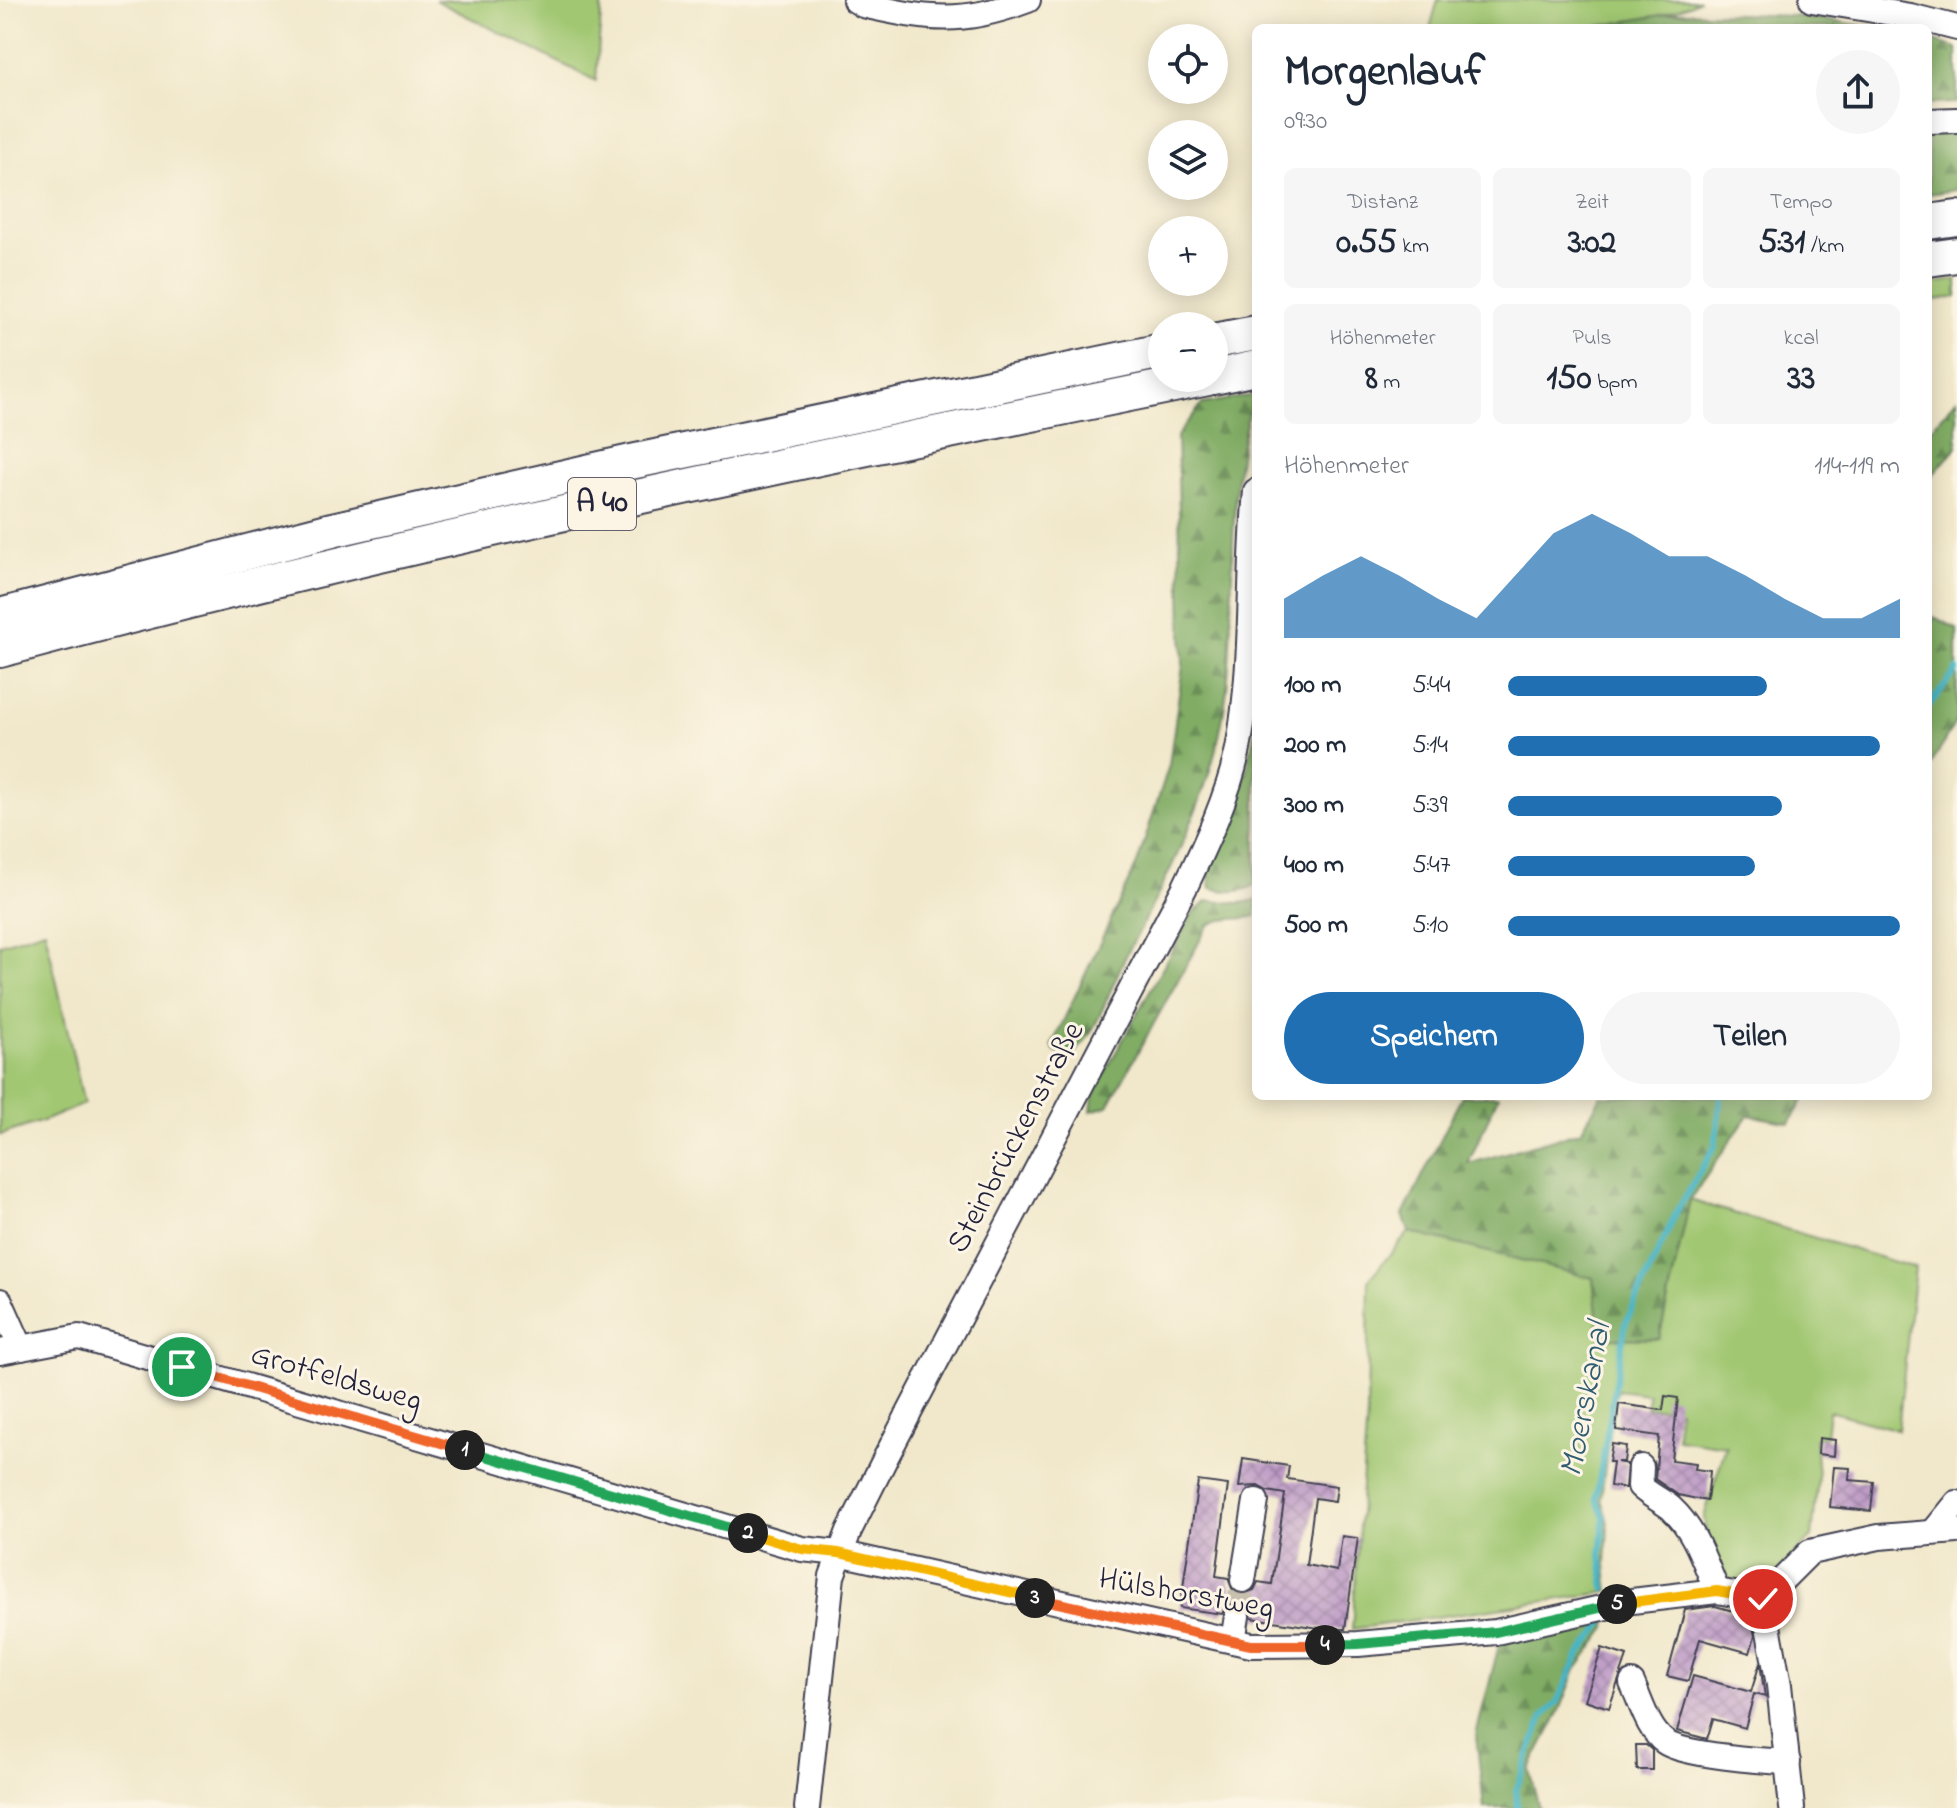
<!DOCTYPE html>
<html lang="de">
<head>
<meta charset="utf-8">
<style>
	body { margin:0; font-family:"Indie Flower",sans-serif; background:#f6f6f7; color:#1f2937; height:100vh; display:flex; flex-direction:column; font-size:30px; white-space:nowrap }
	* { box-sizing:border-box; margin:0 }
	p { font-size:26px; color:#747a83 }
	.icon { flex:none; width:44px; height:44px; fill:none; stroke:currentColor; stroke-width:2; stroke-linecap:round; stroke-linejoin:round }
	.map { position:relative; flex:1; overflow:hidden }
	.details { position:absolute; left:1252px; top:24px; width:680px; height:1076px; display:flex; flex-direction:column; background:#fff; border-radius:12px; box-shadow:0 4px 20px #0003 }
	.details>* { flex:none }
	.fabs { position:absolute; left:1148px; top:24px; display:grid; gap:16px }
	.fabs a { display:grid; place-items:center; width:80px; height:80px; border-radius:50%; background:#fff; box-shadow:0 4px 20px #0003; font-size:40px }
	.pin { position:absolute; display:grid; place-items:center; width:68px; height:68px; color:#fff; margin:-34px; border:4px solid #fff; border-radius:50%; box-shadow:0 2px 8px #0007 }
	.km { position:absolute; width:40px; height:40px; margin:-20px; border-radius:50%; background:#222; color:#fff; font-size:22px; line-height:40px; text-align:center }
	.round { display:grid; place-items:center; flex:none; width:84px; height:84px; border-radius:42px; background:#f6f6f7 }
	.head { display:flex; align-items:center; justify-content:space-between; height:136px; padding:0 32px }
	h1 { font-size:44px; font-weight:800; line-height:60px }
	.stats { display:grid; grid-template-columns:repeat(3,1fr); gap:12px; height:136px; padding:8px 32px }
	.stats div { display:grid; align-content:center; border-radius:12px; background:#f6f6f7; text-align:center }
	.stats b { font-size:34px; font-weight:800 }
	.stats small { font-size:22px; font-weight:400 }
	.stats p { font-size:22px }
	.chart { height:224px; padding:16px 32px }
	.chart p { display:flex; justify-content:space-between }
	.chart svg { width:100%; height:144px; margin-top:8px; fill:#1f6fb2; opacity:.7 }
	.primary-button { display:flex; gap:16px; margin-top:auto; padding:16px 32px }
	.primary-button a { flex:1; height:92px; border-radius:48px; background:#1f6fb2; color:#fff; font-size:32px; font-weight:800; line-height:92px; text-align:center }
	.primary-button a+a { background:#f6f6f7; color:#1f2937 }
	ul { padding:0 32px; list-style:none; font-size:26px }
	li { display:grid; grid-template-columns:128px 96px 1fr; align-items:center; height:60px }
	li i { height:20px; border-radius:10px; background:#1f6fb2 }
	.map>svg:first-child { display:block }
	.grass { fill:#a1c772; stroke:#627456; stroke-width:2 }
	.forest { fill:url(#forest-firs); stroke:#516750; stroke-width:2 }
	.lines { fill:none; stroke-linecap:round; stroke-linejoin:round }
	.stream { stroke:#48b5c4; stroke-width:6 }
	.building { fill:url(#building-cross-hatch) }
	.minor-tunnel { stroke:#c8c0ae; stroke-width:24; stroke-dasharray:24 12; stroke-linecap:butt }
	.minor-casing { stroke:#414051; stroke-width:28 }
	.highway-casing { stroke:#414051; stroke-width:38 }
	.minor { stroke:#fff; stroke-width:24 }
	.highway { stroke:#fff; stroke-width:34 }
	.split-1-casing { stroke:#fff; stroke-width:16 }
	.split-2-casing { stroke:#fff; stroke-width:16 }
	.split-3-casing { stroke:#fff; stroke-width:16 }
	.split-4-casing { stroke:#fff; stroke-width:16 }
	.split-5-casing { stroke:#fff; stroke-width:16 }
	.split-6-casing { stroke:#fff; stroke-width:16 }
	.split-1 { stroke:#f0652b; stroke-width:10 }
	.split-2 { stroke:#22a559; stroke-width:10 }
	.split-3 { stroke:#f5b400; stroke-width:10 }
	.split-4 { stroke:#f0652b; stroke-width:10 }
	.split-5 { stroke:#22a559; stroke-width:10 }
	.split-6 { stroke:#f5b400; stroke-width:10 }
	.labels { text-anchor:middle; dominant-baseline:central; stroke-width:6; stroke-linejoin:round; paint-order:stroke }
	.shield { fill:#fcf5e5; stroke:#63616e; stroke-width:2 }
	.shield-label { font-size:30px; font-weight:bold; fill:#22223b }
	.street-label { font-size:32px; fill:#22223b; stroke:#fcf5e5 }
	.water-label { font-size:34px; font-style:italic; fill:#315d72; stroke:#fcf5e5 }
</style>
</head>
<body>
<div class="map">
<svg width="1957" height="1808" viewBox="0 0 1957 1808">
	<defs>
		<pattern id="forest-firs" width="22" height="20" patternUnits="userSpaceOnUse" patternTransform="scale(2)"><rect width="22" height="20" fill="#80ac64"/><path d="M5 1l3.5 6h-7zM16 11l3.5 6h-7z" fill="#688c54"/></pattern>
		<pattern id="building-cross-hatch" width="8" height="8" patternUnits="userSpaceOnUse" patternTransform="scale(2)"><rect width="8" height="8" fill="#bc98c6"/><path d="M0 0l8 8M0 8l8-8" fill="none" stroke="#987ca2"/></pattern>
	</defs>
	<rect width="100%" height="100%" fill="#fcf5e5"/>
	<filter id="ink" filterUnits="userSpaceOnUse"><feTurbulence type="fractalNoise" baseFrequency=".0125" numOctaves="2"/><feDisplacementMap in="SourceGraphic" scale="16" xChannelSelector="R" yChannelSelector="G"/><feConvolveMatrix kernelMatrix="1 2 1 2 8 2 1 2 1" color-interpolation-filters="sRGB"/></filter>
	<filter id="wash" filterUnits="userSpaceOnUse"><feTurbulence type="fractalNoise" baseFrequency=".006" numOctaves="4" result="noise"/><feDisplacementMap in="SourceGraphic" scale="32" xChannelSelector="R" yChannelSelector="G"/><feGaussianBlur stdDeviation="1.8" result="paint"/><feColorMatrix in="noise" values="0 0 0 0 0 0 0 0 0 0 0 0 0 0 0 0 0 1.4 0 .05"/><feComposite in="paint" operator="in"/></filter>
	<g filter="url(#wash)">
		<rect width="100%" height="100%" fill="#f1e8cb"/>
		<!-- grass -->
		<g class="grass">
			<path d="M435 0H602L596 81Z"/>
			<path d="M1438 0H1700C1624 38 1514 28 1430 28Z"/>
			<path d="M1957 280V297L1928 301V284Z"/>
			<path d="M45 930 84 1104 43 1121 0 1135V944Z"/>
			<path d="M1690 1200 1915 1268 1898 1430 1829 1411 1826 1436 1815 1438 1818 1477 1812 1537 1801 1547 1770 1584H1712L1704 1517 1726 1446 1677 1439 1678 1410 1647 1407 1648 1394 1618 1390 1613 1403 1601 1499 1608 1522 1606 1565 1609 1592 1352 1629 1367 1415 1369 1279 1409 1232 1593 1278 1600 1337 1659 1339Z"/>
		</g>
		<!-- forest -->
		<g class="forest">
			<path d="M1678 12 1794 16 1882 28H1588Z"/>
			<path d="M1928 39 1957 48V103L1928 104Z"/>
			<path d="M1957 130V190L1928 194V132Z"/>
			<path d="M1254 395C1224 490 1237 591 1227 689 1217 785 1171 870 1127 954 1110 986 1100 1030 1073 1054H1060L1054 1051 1052 1045 1137 864 1169 765 1183 665 1177 436 1202 404Z"/>
			<path d="M1957 398V447L1928 480V433Z"/>
			<path d="M1934 617 1957 629V719L1928 770V633Z"/>
			<path d="M1256 725V884C1243 894 1226 892 1211 888L1208 871 1229 824 1247 771Z"/>
			<path d="M1256 900V916C1240 921 1221 916 1208 926L1108 1106 1091 1111 1093 1094 1192 914 1208 901 1240 903Z"/>
			<path d="M1462 1096H1498L1468 1164 1581 1131 1601 1096H1806L1790 1123 1748 1115 1690 1200 1659 1339 1600 1338 1593 1278 1409 1232 1403 1215Z"/>
			<path d="M1609 1610 1607 1628 1576 1670 1559 1713 1529 1770 1539 1808H1484L1476 1735 1501 1637Z"/>
		</g>
		<g class="lines">
			<!-- stream -->
			<g class="stream">
				<path d="M1928 707 1957 670"/>
				<path d="M1605 1589 1601 1556 1604 1518 1596 1498 1626 1322 1677 1211 1715 1146 1721 1096"/>
				<path d="M1518 1808 1516 1790 1543 1717 1557 1703 1578 1657 1604 1622V1612"/>
			</g>
		</g>
		<g id="blocks">
			<!-- building -->
			<g class="building">
				<path d="M1665 1396 1678 1398 1671 1460 1696 1463 1695 1469 1710 1471 1707 1501 1678 1495 1655 1479 1659 1436 1616 1430 1619 1404 1663 1410Z"/>
				<path d="M1819 1438 1835 1440 1834 1456 1818 1454Z"/>
				<path d="M1612 1444 1626 1446 1624 1462H1617L1627 1464 1625 1488 1610 1486 1613 1462H1609Z"/>
				<path d="M1243 1459 1289 1466 1287 1479 1337 1486 1335 1501 1315 1498 1306 1565 1337 1571 1342 1536 1358 1538 1345 1629H1326L1252 1618 1247 1605 1239 1601 1226 1606 1222 1614 1180 1608 1198 1481 1228 1485 1216 1576 1228 1578 1233 1591 1241 1595 1254 1590 1258 1582 1272 1584 1285 1494 1267 1491 1258 1486 1239 1487Z"/>
				<path d="M1834 1467 1850 1468 1849 1480 1874 1482 1871 1511 1830 1507Z"/>
				<path d="M1715 1606 1751 1616 1755 1636 1750 1653 1700 1639 1688 1681 1667 1676 1685 1610Z"/>
				<path d="M1602 1648 1627 1656 1609 1708 1585 1700Z"/>
				<path d="M1760 1663 1765 1697 1754 1694 1745 1728 1713 1719 1707 1739 1677 1731 1693 1676 1751 1692Z"/>
				<path d="M1636 1745H1646L1652 1750V1770H1637Z"/>
			</g>
		</g>
	</g>
	<g filter="url(#ink)">
		<use href="#blocks" fill-opacity="0" stroke="#414051" stroke-width="2"/>
		<g class="lines">
			<!-- minor-tunnel -->
			<path class="minor-tunnel" d="M1237 1616 1243 1580"/>
			<defs>
				<g id="minor">
					<path d="M855 0 863 5C930 20 962 25 1028 0"/>
					<path d="M1812 0 1910 16 1957 28"/>
					<path d="M1928 121 1957 120"/>
					<path d="M0 1301 21 1348"/>
					<path d="M0 1352 79 1337 802 1549 839 1553 1251 1645 1358 1644 1496 1632 1632 1601 1717 1591 1763 1599 1779 1685 1792 1808"/>
					<path d="M1641 1467 1640 1486C1649 1495 1661 1500 1671 1508 1696 1531 1704 1561 1717 1591"/>
					<path d="M1935 1530 1957 1503"/>
					<path d="M1243 1580 1256 1501"/>
					<path d="M1763 1599 1810 1552 1879 1537 1957 1531"/>
					<path d="M1233 1641 1237 1616"/>
					<path d="M1632 1683C1641 1702 1648 1730 1665 1742 1683 1755 1763 1761 1788 1762"/>
					<path d="M807 1808 832 1576 849 1531 886 1457 1185 887C1206 843 1228 797 1238 749 1254 664 1248 577 1256 491"/>
				</g>
				<g id="highway">
					<path d="M1928 222 1957 218"/>
					<path d="M1928 259 1957 255"/>
					<path d="M1214 341 1256 333"/>
					<path d="M1214 377 1256 368"/>
					<path d="M0 616 332 530 631 462 1162 351"/>
					<path d="M0 650C399 543 804 460 1208 378"/>
				</g>
			</defs>
			<!-- minor casing -->
			<use href="#minor" class="minor-casing"/>
			<!-- highway casing -->
			<use href="#highway" class="highway-casing"/>
			<!-- minor -->
			<use href="#minor" class="minor"/>
			<!-- highway -->
			<use href="#highway" class="highway"/>
		</g>
	</g>
	<g class="lines" filter="url(#ink)">
		<defs>
			<path id="split-1" d="M182 1367 465 1450"/>
			<path id="split-2" d="M465 1450 748 1533"/>
			<path id="split-3" d="M748 1533 802 1549 839 1553 1035 1598"/>
			<path id="split-4" d="M1035 1598 1251 1645H1325"/>
			<path id="split-5" d="M1325 1645 1358 1644 1496 1632 1617 1604"/>
			<path id="split-6" d="M1617 1604 1717 1591 1763 1599"/>
		</defs>
		<!-- split-1 casing -->
		<use href="#split-1" class="split-1-casing"/>
		<!-- split-2 casing -->
		<use href="#split-2" class="split-2-casing"/>
		<!-- split-3 casing -->
		<use href="#split-3" class="split-3-casing"/>
		<!-- split-4 casing -->
		<use href="#split-4" class="split-4-casing"/>
		<!-- split-5 casing -->
		<use href="#split-5" class="split-5-casing"/>
		<!-- split-6 casing -->
		<use href="#split-6" class="split-6-casing"/>
		<!-- split-1 -->
		<use href="#split-1" class="split-1"/>
		<!-- split-2 -->
		<use href="#split-2" class="split-2"/>
		<!-- split-3 -->
		<use href="#split-3" class="split-3"/>
		<!-- split-4 -->
		<use href="#split-4" class="split-4"/>
		<!-- split-5 -->
		<use href="#split-5" class="split-5"/>
		<!-- split-6 -->
		<use href="#split-6" class="split-6"/>
	</g>
	<g class="labels">
		<!-- shield labels -->
		<rect class="shield" x="568" y="478" width="68" height="52" rx="6"/>
		<g class="shield-label">
			<text x="602" y="504">A 40</text>
		</g>
		<!-- street labels -->
		<g class="street-label">
			<text transform="translate(1017 1138) rotate(-62)">Steinbrückenstraße</text>
			<text transform="translate(336 1379) rotate(16)">Grotfeldsweg</text>
			<text transform="translate(1186 1595) rotate(10)">Hülshorstweg</text>
		</g>
		<!-- water labels -->
		<g class="water-label">
			<text transform="translate(1587 1400) rotate(-79)">Moerskanal</text>
		</g>
	</g>
</svg>
<div class="fabs">
<a><svg class="icon" aria-label="locate" viewBox="0 0 24 24"><circle cx="12" cy="12" r="6"/><path d="M12 2v4M12 18v4M2 12h4M18 12h4"/></svg></a>
<a><svg class="icon" aria-label="layers" viewBox="0 0 24 24"><path d="M12 4l9 5-9 5-9-5zM3 14l9 5 9-5"/></svg></a>
<a>+</a>
<a>−</a>
</div>
<div class="pin" style="left:182px;top:1367px;background:#1e9e55"><svg class="icon" aria-label="arrive" viewBox="0 0 24 24"><path d="M6 21V4h12l-3 4 3 4H6"/></svg></div>
<div class="pin" style="left:1763px;top:1599px;background:#d93025"><svg class="icon" aria-label="check" viewBox="0 0 24 24"><path d="M5 12l5 5 9-10"/></svg></div>
<b class="km" style="left:465px;top:1450px">1</b>
<b class="km" style="left:748px;top:1533px">2</b>
<b class="km" style="left:1035px;top:1598px">3</b>
<b class="km" style="left:1325px;top:1645px">4</b>
<b class="km" style="left:1617px;top:1604px">5</b>
<section class="details">
<div class="head"><div><h1>Morgenlauf</h1><p>09:30</p></div><a class="round"><svg class="icon" aria-label="share" viewBox="0 0 24 24"><path d="M12 15V3M7 8l5-5 5 5M5 13v7h14v-7"/></svg></a></div>
<div class="stats">
<div><p>Distanz</p><b>0.55<small> km</small></b></div>
<div><p>Zeit</p><b>3:02</b></div>
<div><p>Tempo</p><b>5:31<small> /km</small></b></div>
</div>
<div class="stats">
<div><p>Höhenmeter</p><b>8<small> m</small></b></div>
<div><p>Puls</p><b>150<small> bpm</small></b></div>
<div><p>kcal</p><b>33</b></div>
</div>
<div class="chart"><p><span>Höhenmeter</span>114–119 m</p>
<svg viewBox="0 0 160 44" preserveAspectRatio="none"><path d="M0 44V32L10 25L20 19L30 25L40 32L50 38L60 25L70 12L80 6L90 12L100 19L110 19L120 25L130 32L140 38L150 38L160 32V44z"/></svg>
</div>
<ul>
<li><b>100 m</b>5:44<i style="width:66%"></i></li>
<li><b>200 m</b>5:14<i style="width:95%"></i></li>
<li><b>300 m</b>5:39<i style="width:70%"></i></li>
<li><b>400 m</b>5:47<i style="width:63%"></i></li>
<li><b>500 m</b>5:10<i style="width:100%"></i></li>
</ul>
<div class="primary-button"><a>Speichern</a><a>Teilen</a></div>
</section>
</div>
</body>
</html>
